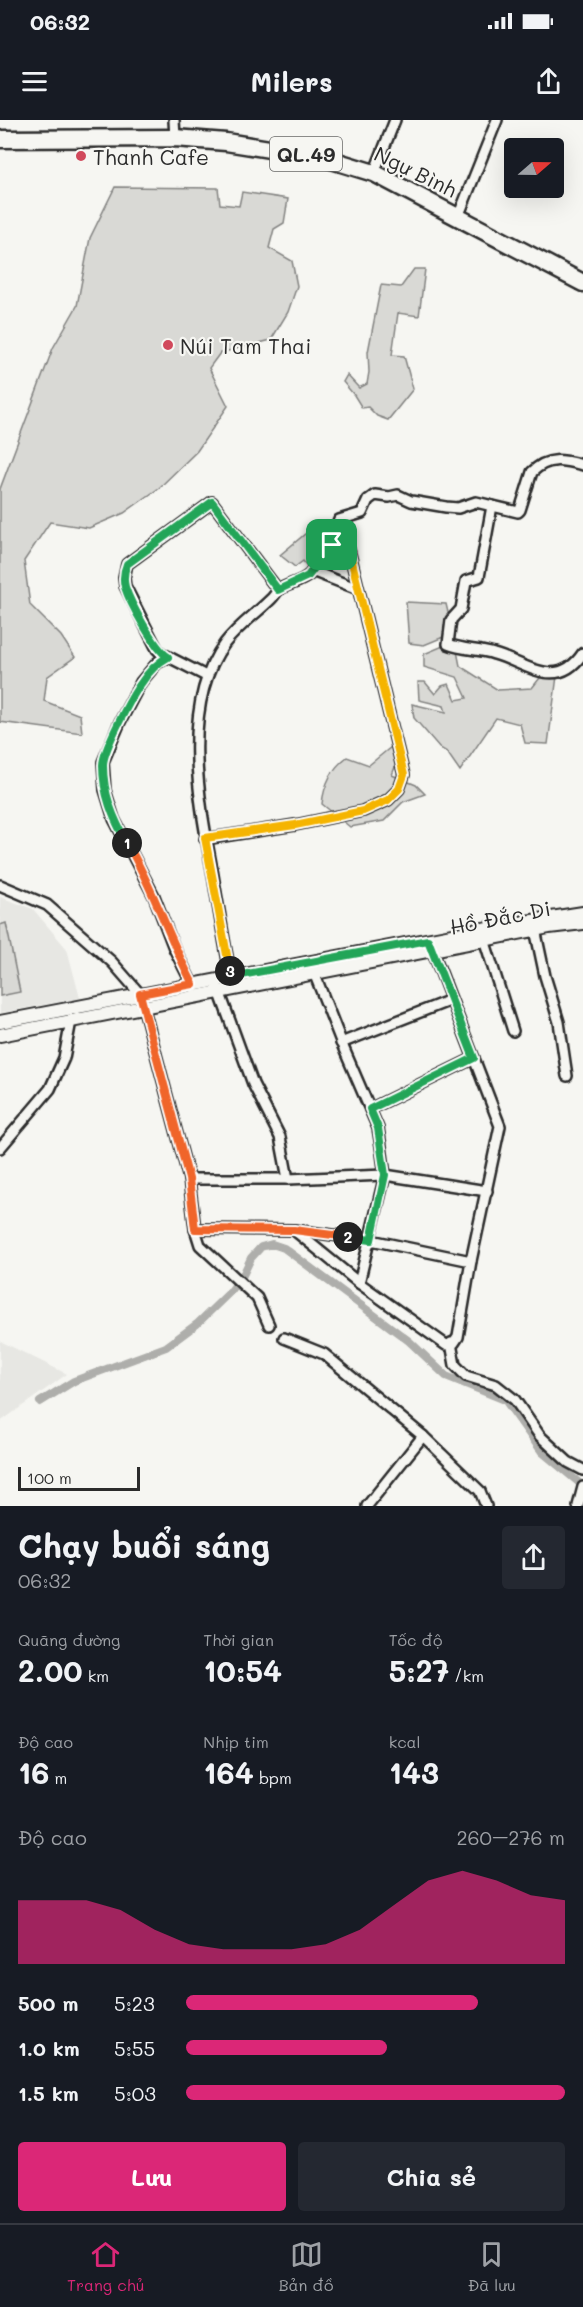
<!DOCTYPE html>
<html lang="vi">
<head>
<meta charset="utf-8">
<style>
	body { margin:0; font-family:Mali,sans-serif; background:#242831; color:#f1f3f6; height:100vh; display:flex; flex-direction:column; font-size:22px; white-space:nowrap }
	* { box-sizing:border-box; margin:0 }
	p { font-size:20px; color:#9ea1a6 }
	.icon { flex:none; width:33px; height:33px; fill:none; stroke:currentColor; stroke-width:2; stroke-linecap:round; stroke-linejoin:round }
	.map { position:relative; height:1386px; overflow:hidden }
	.panel { display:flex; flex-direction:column; background:#171b24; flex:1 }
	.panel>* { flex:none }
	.needle { width:39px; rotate:70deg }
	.tools { position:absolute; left:504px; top:18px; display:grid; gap:12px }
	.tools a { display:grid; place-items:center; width:60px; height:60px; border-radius:6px; background:#171b24; box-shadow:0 6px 24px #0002; font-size:30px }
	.scale { position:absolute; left:18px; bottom:15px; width:122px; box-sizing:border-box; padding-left:6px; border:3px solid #2b2b2b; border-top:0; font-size:16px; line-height:21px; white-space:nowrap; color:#2b2b2b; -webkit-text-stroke:4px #f6f6f2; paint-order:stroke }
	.pin { position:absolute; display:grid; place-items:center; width:51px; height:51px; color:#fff; margin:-26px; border-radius:12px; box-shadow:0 3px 9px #0006 }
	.km { position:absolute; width:30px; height:30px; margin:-15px; border-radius:50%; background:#222; color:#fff; font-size:16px; line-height:30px; text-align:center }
	.round { display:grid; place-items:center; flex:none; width:63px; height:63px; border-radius:6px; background:#242831 }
	.head { display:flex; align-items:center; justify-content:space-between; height:102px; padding:0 18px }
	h1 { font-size:33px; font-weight:700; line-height:45px }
	.metrics { display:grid; grid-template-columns:repeat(3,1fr); gap:9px; height:102px; padding:6px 18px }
	.metrics div { display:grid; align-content:center }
	.metrics b { font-size:30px; font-weight:700 }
	.metrics small { font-size:16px; font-weight:400 }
	.metrics p { font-size:16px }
	.chart { height:168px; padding:12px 18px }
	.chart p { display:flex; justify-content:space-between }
	.chart svg { width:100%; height:108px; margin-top:6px; fill:#db2777; opacity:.7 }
	.button { display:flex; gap:12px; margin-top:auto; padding:12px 18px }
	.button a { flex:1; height:69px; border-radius:6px; background:#db2777; color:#fff; font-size:24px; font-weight:700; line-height:69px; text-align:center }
	.button a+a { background:#242831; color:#f1f3f6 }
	ul { padding:0 18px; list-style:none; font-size:20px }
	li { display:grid; grid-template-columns:96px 72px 1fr; align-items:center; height:45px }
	li i { height:15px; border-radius:8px; background:#db2777 }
	.status { display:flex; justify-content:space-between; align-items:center; height:42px; padding:0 30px; background:#171b24; direction:ltr }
	.status svg { height:16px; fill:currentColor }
	header { display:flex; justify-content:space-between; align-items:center; height:78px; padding:0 18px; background:#171b24; font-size:27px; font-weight:700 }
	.tabs { display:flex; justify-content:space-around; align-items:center; height:84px; border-top:2px solid #363941; background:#171b24; font-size:16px; color:#9ea1a6 }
	.tabs a { display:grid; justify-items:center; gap:3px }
	.tabs .on { color:#db2777 }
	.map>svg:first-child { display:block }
	.built { fill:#e7e7e3 }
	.green { fill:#d9d9d5; stroke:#828280; stroke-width:1.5 }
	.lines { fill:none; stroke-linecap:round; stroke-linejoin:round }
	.canal { stroke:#aeaeab; stroke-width:8 }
	.minor-casing { stroke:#2b2b2b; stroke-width:14 }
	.tertiary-casing { stroke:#2b2b2b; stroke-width:16 }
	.trunk-casing { stroke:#2b2b2b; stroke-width:21 }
	.minor { stroke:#f6f6f2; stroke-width:9 }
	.tertiary { stroke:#f6f6f2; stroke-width:12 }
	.trunk { stroke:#f6f6f2; stroke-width:16 }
	.split-1-casing { stroke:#fff; stroke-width:12 }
	.split-2-casing { stroke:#fff; stroke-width:12 }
	.split-3-casing { stroke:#fff; stroke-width:12 }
	.split-4-casing { stroke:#fff; stroke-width:12 }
	.split-1 { stroke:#22a559; stroke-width:8 }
	.split-2 { stroke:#f0652b; stroke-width:8 }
	.split-3 { stroke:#22a559; stroke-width:8 }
	.split-4 { stroke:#f5b400; stroke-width:8 }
	.poi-dot { fill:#d1495b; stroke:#f6f6f2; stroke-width:2 }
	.labels { text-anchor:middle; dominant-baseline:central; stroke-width:4.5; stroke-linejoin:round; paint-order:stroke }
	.shield { fill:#f6f6f2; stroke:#686867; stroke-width:1.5 }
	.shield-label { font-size:20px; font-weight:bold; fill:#2b2b2b }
	.poi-label { font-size:21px; fill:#2b2b2b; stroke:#f6f6f2; text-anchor:start }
	.street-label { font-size:21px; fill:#2b2b2b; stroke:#f6f6f2 }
</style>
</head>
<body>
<div class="status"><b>06:32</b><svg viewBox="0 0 49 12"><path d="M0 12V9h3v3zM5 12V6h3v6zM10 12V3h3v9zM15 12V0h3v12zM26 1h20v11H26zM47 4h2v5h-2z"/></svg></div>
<header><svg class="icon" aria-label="menu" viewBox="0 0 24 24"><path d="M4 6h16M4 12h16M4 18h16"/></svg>Milers<svg class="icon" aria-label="share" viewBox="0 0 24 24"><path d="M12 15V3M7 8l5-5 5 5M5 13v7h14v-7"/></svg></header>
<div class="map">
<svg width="583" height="1386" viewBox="0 0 583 1386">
	<rect width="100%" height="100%" fill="#f6f6f2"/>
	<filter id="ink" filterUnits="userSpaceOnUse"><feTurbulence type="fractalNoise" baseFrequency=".0167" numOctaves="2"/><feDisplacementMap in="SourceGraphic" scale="12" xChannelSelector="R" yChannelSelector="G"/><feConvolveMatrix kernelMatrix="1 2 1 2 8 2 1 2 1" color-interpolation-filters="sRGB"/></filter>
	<g filter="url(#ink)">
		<!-- built -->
		<g class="built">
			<path d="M0 777 33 789 67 829 80 878 0 893Z"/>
			<path d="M0 1221 67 1254 0 1302Z"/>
		</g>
		<!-- green -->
		<g class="green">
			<path d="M115 67 218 68 220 84 239 86 242 72 288 79 284 103 274 109 269 128 292 141 297 166 288 192 271 220 220 233 209 248 228 286 197 331 159 368 124 393 89 408 50 402 24 441 30 485 61 516 75 537 47 557 44 581 80 595 82 613 0 602V369L53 228 77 186 90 118Z"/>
			<path d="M414 149H425L419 196 398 193 392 235 404 236 413 269 388 300 377 296 368 287 362 288 354 275 343 262 347 255 359 268 367 264 369 252 368 232 381 165 401 167Z"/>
			<path d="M329 401 332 421 340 434 329 433 319 444 308 448 303 441 295 447 280 435 317 404Z"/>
			<path d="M406 482 446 484 453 513 424 525 409 523Z"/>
			<path d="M455 521 460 546 498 570 532 568 543 554 557 556 548 624 525 623 520 604 496 598 460 651 447 632 440 628 414 598 412 584 446 592 444 586 419 580 418 562H425L435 574 442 566 449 564 456 580 467 578 457 557 424 547V534Z"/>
			<path d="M391 627 399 636 392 655 416 665 425 674 403 682 384 701 350 707 322 684C324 664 331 649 347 637L369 645Z"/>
			<path d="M6 803 20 872 0 876V805Z"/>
		</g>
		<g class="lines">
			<!-- canal -->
			<path class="canal" d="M40 1282 74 1261 166 1227 197 1204 231 1171 243 1155 251 1138 261 1127 272 1124 284 1128 409 1221 446 1256 505 1280 542 1332 583 1366"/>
			<defs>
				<g id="minor">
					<path d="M174 0 175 18"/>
					<path d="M374 53 395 0"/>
					<path d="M458 97 497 0"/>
					<path d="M492 386 479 457 466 461 461 489 451 500 448 524C463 530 479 529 494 534 526 543 557 572 583 533"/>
					<path d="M332 425 333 415 339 400 362 393 368 380 375 375 389 377 398 375 411 381 446 387 458 388 476 382 518 392 520 390 532 352C548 336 563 340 583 345"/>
					<path d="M312 451 358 469"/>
					<path d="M168 537 157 543 141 562 120 602 103 642 105 670 114 699 154 776 174 828 194 868"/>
					<path d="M206 556 161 533 157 529 125 466 124 458 127 444 212 382 278 470"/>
					<path d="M205 719 295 705 363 691 388 680 399 669 404 655 349 430C331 408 321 445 309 455 301 462 289 464 280 469 276 472 274 476 271 479 256 494 238 506 225 523 180 584 199 680 212 749 218 785 224 821 231 857"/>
					<path d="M0 765 47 785 112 842 140 874 189 1059 195 1109 200 1125 257 1178 269 1205"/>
					<path d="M535 809 545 856 559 902 567 956"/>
					<path d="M484 819 513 911"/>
					<path d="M313 850 344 929 378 1008 381 1026 385 1055 359 1163"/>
					<path d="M218 868 253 964 280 1017 288 1059"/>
					<path d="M341 923 451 880"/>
					<path d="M370 989 474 938"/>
					<path d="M0 1028 50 969 64 938 71 901"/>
					<path d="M189 1059H288L385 1055 487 1071"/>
					<path d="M195 1109 294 1110 371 1120 471 1141"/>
					<path d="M294 1110 359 1163 446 1225 454 1223 458 1217 471 1141 500 1006 430 824"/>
					<path d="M284 1218 324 1234 423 1316 367 1386"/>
					<path d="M451 1223 455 1245 466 1256 496 1265 515 1280 540 1316 568 1342 583 1350"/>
					<path d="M423 1316 480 1371 486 1386"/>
					<path d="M578 1386 583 1367"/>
				</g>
				<g id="tertiary">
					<path d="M0 902 488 808 583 793"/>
					<path d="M0 915 549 807 583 803"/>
				</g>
				<path id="trunk" d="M0 19 175 18 226 22 325 38 374 53 583 163"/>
			</defs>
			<!-- minor casing -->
			<use href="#minor" class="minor-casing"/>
			<!-- tertiary casing -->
			<use href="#tertiary" class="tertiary-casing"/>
			<!-- trunk casing -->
			<use href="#trunk" class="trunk-casing"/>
			<!-- minor -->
			<use href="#minor" class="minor"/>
			<!-- tertiary -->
			<use href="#tertiary" class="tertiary"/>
			<!-- trunk -->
			<use href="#trunk" class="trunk"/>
		</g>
	</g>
	<g class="lines" filter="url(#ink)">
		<defs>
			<path id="split-1" d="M127 723C113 698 103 674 103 645 103 630 132 575 142 562 149 551 157 543 168 537 155 529 130 483 125 467 123 459 124 451 127 444L212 382 278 470 308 456 332 425"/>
			<path id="split-2" d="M127 723C153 768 169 818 193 864L140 874 189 1059 195 1109 294 1110 348 1117"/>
			<path id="split-3" d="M230 851 231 857 428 820 474 938 370 989 378 1008 385 1055 371 1120 348 1117"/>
			<path id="split-4" d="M230 851 205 718 295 705 363 691 388 680 399 669 404 655 349 430C343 423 341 421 332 425"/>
		</defs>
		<!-- split-1 casing -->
		<use href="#split-1" class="split-1-casing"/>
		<!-- split-2 casing -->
		<use href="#split-2" class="split-2-casing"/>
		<!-- split-3 casing -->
		<use href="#split-3" class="split-3-casing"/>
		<!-- split-4 casing -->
		<use href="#split-4" class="split-4-casing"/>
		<!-- split-1 -->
		<use href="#split-1" class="split-1"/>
		<!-- split-2 -->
		<use href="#split-2" class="split-2"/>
		<!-- split-3 -->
		<use href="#split-3" class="split-3"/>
		<!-- split-4 -->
		<use href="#split-4" class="split-4"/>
	</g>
	<!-- markers -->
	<g class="poi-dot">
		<circle cx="81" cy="36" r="6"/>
		<circle cx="168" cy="225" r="6"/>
	</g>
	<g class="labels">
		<!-- shield labels -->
		<rect class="shield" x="270" y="17" width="72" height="34" rx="4.5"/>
		<g class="shield-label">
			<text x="306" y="34">QL.49</text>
		</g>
		<!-- poi labels -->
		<g class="poi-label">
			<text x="93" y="36">Thanh Cafe</text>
			<text x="180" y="225">Núi Tam Thai</text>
		</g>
		<!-- street labels -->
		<g class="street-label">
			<text transform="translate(416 51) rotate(26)">Ngự Bình</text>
			<text transform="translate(500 797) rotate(-11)">Hồ Đắc Di</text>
		</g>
	</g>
</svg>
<div class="tools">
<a><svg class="needle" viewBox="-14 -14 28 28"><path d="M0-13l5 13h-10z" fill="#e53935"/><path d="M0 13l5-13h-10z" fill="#9ea1a6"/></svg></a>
</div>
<div class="scale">100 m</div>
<div class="pin" style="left:332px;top:425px;background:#1e9e55"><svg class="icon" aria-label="arrive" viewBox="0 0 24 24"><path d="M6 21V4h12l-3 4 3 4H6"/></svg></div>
<b class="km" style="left:127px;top:723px">1</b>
<b class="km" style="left:348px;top:1117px">2</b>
<b class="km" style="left:230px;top:851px">3</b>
</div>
<section class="panel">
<div class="head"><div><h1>Chạy buổi sáng</h1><p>06:32</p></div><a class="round"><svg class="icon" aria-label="share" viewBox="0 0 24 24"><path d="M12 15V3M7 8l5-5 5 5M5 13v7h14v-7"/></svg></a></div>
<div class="metrics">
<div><p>Quãng đường</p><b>2.00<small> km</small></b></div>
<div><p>Thời gian</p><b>10:54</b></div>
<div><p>Tốc độ</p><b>5:27<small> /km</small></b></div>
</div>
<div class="metrics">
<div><p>Độ cao</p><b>16<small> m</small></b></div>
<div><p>Nhịp tim</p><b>164<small> bpm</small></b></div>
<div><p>kcal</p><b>143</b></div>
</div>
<div class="chart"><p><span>Độ cao</span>260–276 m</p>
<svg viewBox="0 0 160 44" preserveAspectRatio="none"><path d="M0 44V18L10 18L20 18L30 22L40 30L50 36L60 38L70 38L80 38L90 36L100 30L110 20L120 10L130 6L140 10L150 16L160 18V44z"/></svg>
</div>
<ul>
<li><b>500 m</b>5:23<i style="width:77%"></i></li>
<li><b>1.0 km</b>5:55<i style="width:53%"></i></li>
<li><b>1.5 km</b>5:03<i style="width:100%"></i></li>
</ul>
<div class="button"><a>Lưu</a><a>Chia sẻ</a></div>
</section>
<nav class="tabs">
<a class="on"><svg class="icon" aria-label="home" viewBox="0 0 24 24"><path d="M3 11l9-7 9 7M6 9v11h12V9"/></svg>Trang chủ</a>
<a><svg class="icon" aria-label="map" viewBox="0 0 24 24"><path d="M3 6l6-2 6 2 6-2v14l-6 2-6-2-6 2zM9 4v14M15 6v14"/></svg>Bản đồ</a>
<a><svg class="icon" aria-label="saved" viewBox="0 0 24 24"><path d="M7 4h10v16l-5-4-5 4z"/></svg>Đã lưu</a>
</nav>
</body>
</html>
